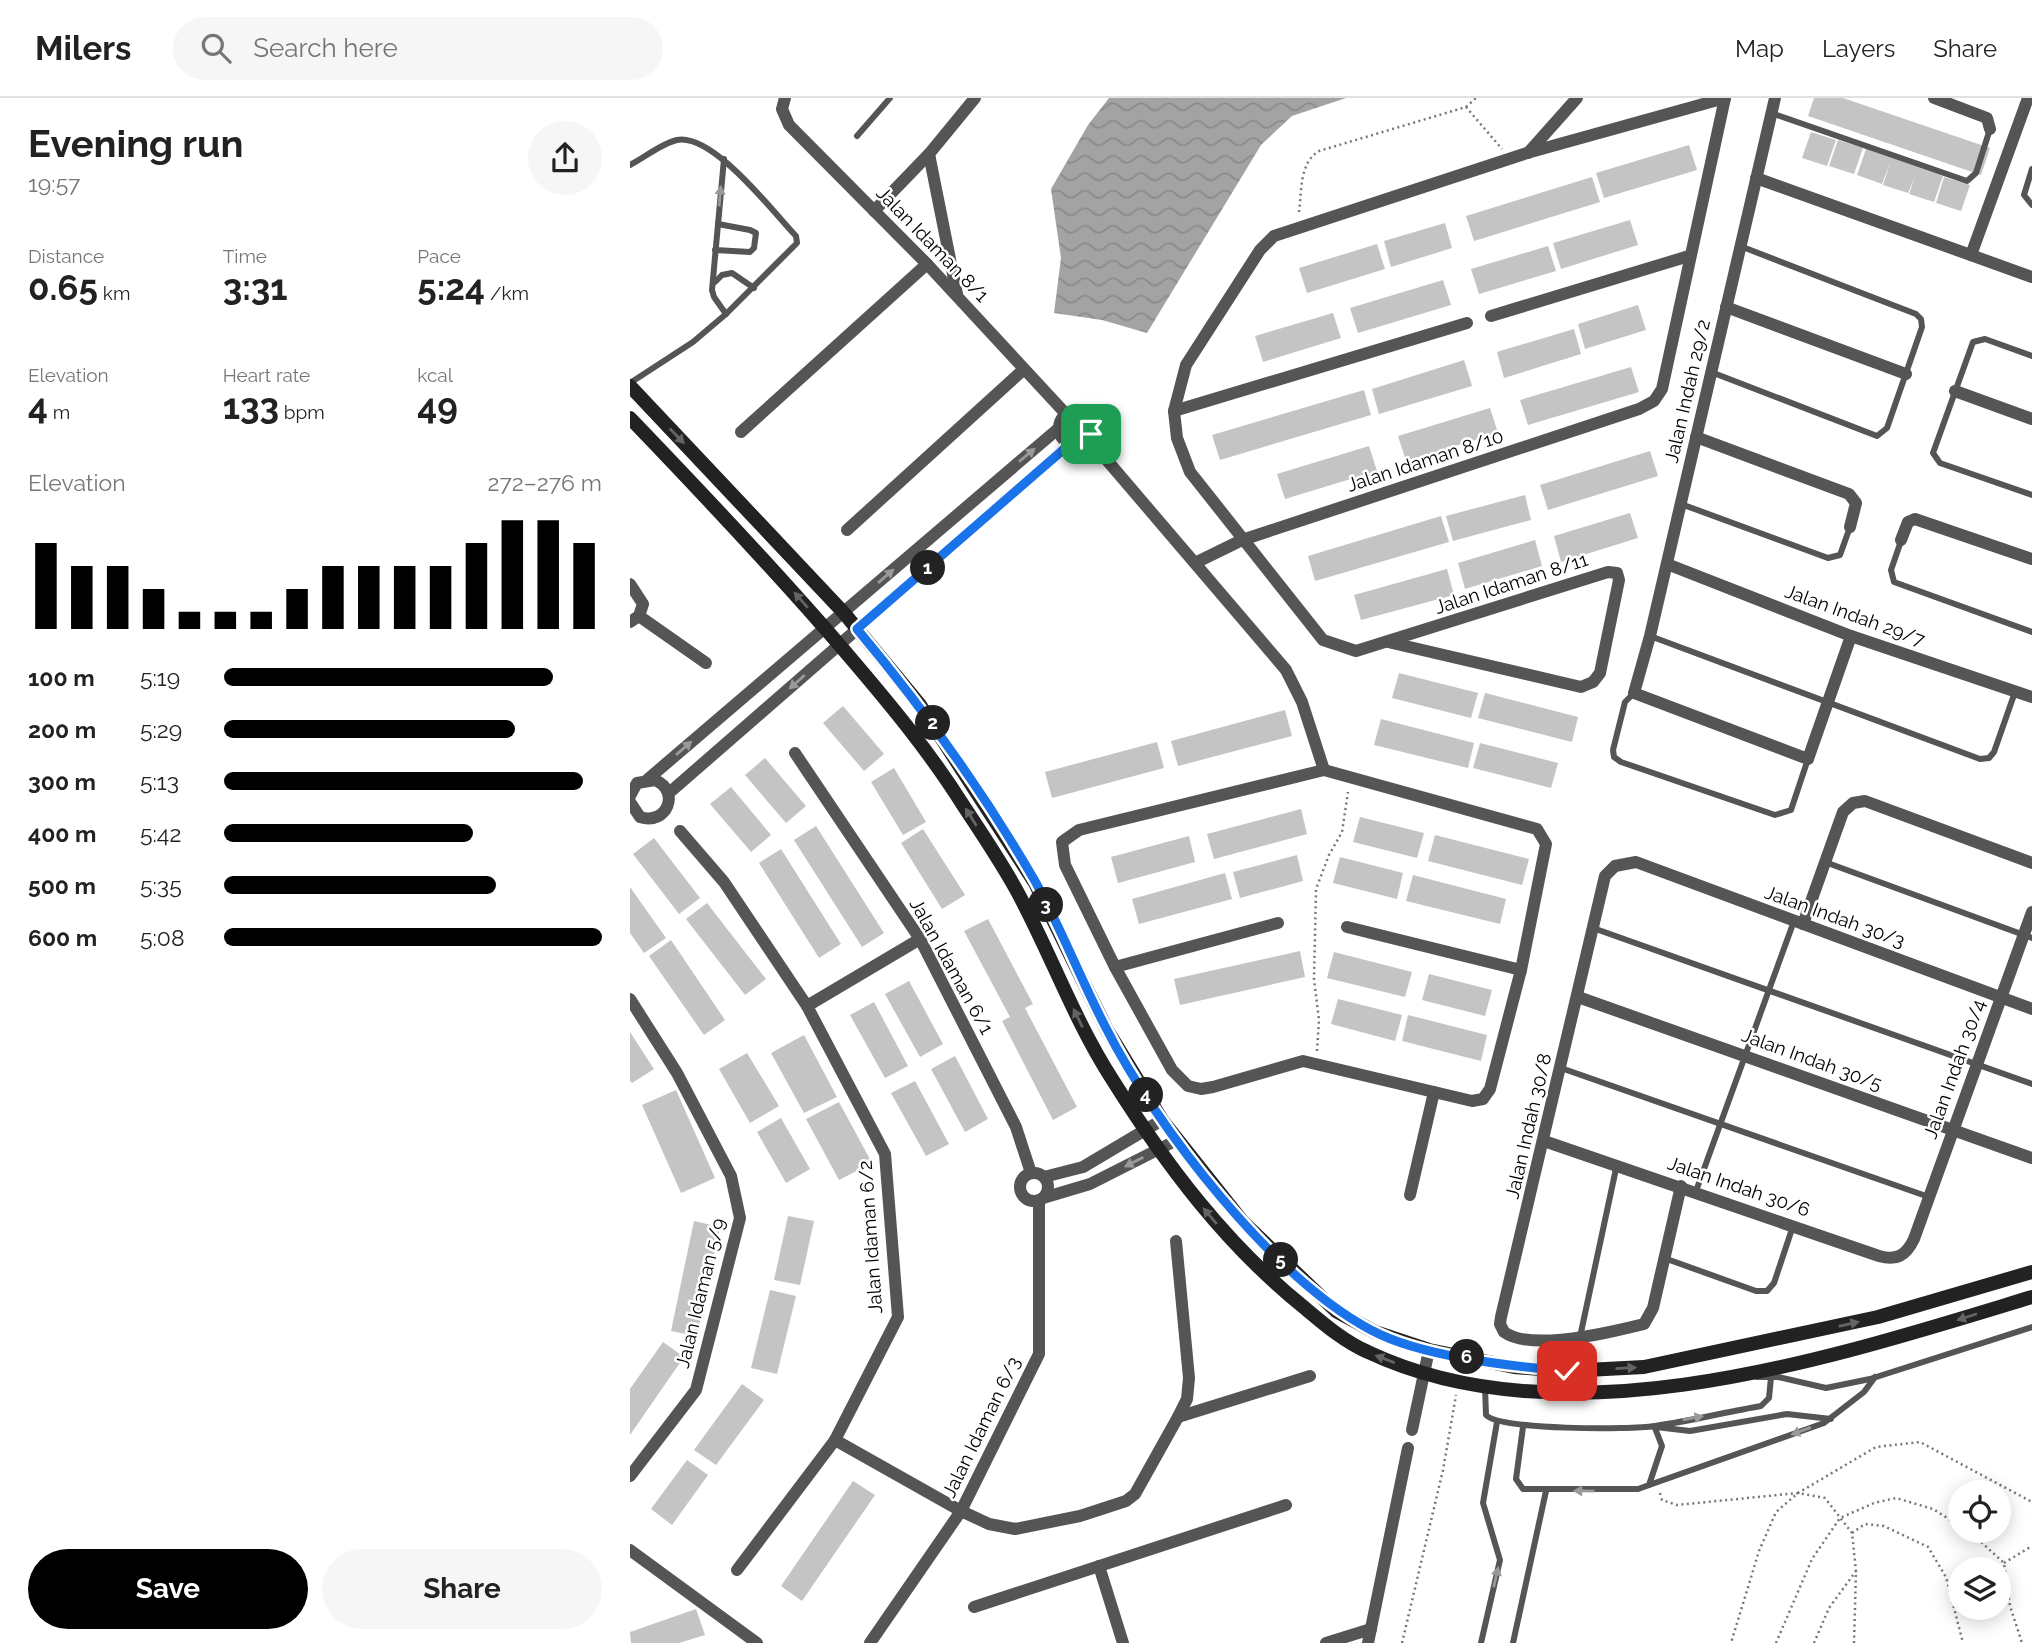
<!DOCTYPE html>
<html lang="en">
<head>
<meta charset="utf-8">
<style>
	body { margin:0; font-family:Raleway,sans-serif; background:#f6f6f6; color:#222; height:100vh; display:flex; flex-direction:column; font-size:26px; white-space:nowrap }
	* { box-sizing:border-box; margin:0 }
	p { font-size:23px; color:#767676 }
	.icon { flex:none; width:38px; height:38px; fill:none; stroke:currentColor; stroke-width:2; stroke-linecap:round; stroke-linejoin:round }
	.map { position:relative; flex:1; overflow:hidden }
	.sheet { display:flex; flex-direction:column; background:#fff; width:630px }
	.sheet>* { flex:none }
	.controls { position:absolute; left:1318px; top:1382px; display:grid; gap:14px }
	.controls a { display:grid; place-items:center; width:63px; height:63px; border-radius:50%; background:#fff; box-shadow:0 4px 18px #0003; font-size:35px }
	.pin { position:absolute; display:grid; place-items:center; width:60px; height:60px; color:#fff; margin:-30px; border-radius:14px; box-shadow:0 4px 10px #0006 }
	.km { position:absolute; width:35px; height:35px; margin:-18px; border-radius:50%; background:#222; color:#fff; font-size:19px; line-height:35px; text-align:center }
	.round { display:grid; place-items:center; flex:none; width:74px; height:74px; border-radius:37px; background:#f6f6f6 }
	.overview { display:flex; align-items:center; justify-content:space-between; height:119px; padding:0 28px }
	h1 { font-size:38px; font-weight:700; line-height:52px }
	.metrics { display:grid; grid-template-columns:repeat(3,1fr); gap:10px; height:119px; padding:7px 28px }
	.metrics div { display:grid; align-content:center }
	.metrics b { font-size:35px; font-weight:700 }
	.metrics small { font-size:19px; font-weight:400 }
	.metrics p { font-size:19px }
	.chart { height:196px; padding:14px 28px }
	.chart p { display:flex; justify-content:space-between }
	.chart svg { width:100%; height:126px; margin-top:7px; stroke:#000; stroke-width:6 }
	.primary-button { display:flex; gap:14px; margin-top:auto; padding:14px 28px }
	.primary-button a { flex:1; height:80px; border-radius:42px; background:#000; color:#fff; font-size:28px; font-weight:700; line-height:80px; text-align:center }
	.primary-button a+a { background:#f6f6f6; color:#222 }
	ul { padding:0 28px; list-style:none; font-size:23px }
	li { display:grid; grid-template-columns:112px 84px 1fr; align-items:center; height:52px }
	li i { height:18px; border-radius:9px; background:#000 }
	header { display:flex; align-items:center; gap:42px; box-sizing:border-box; height:98px; padding:0 35px; background:#fff; border-bottom:2px solid #e0e0e0 }
	header strong { font-size:33px }
	nav { display:flex; gap:38px; margin-inline-start:auto; font-size:24px }
	.search { width:490px; height:63px; background:#f6f6f6; display:flex; align-items:center; gap:18px; box-sizing:border-box; padding:0 24px; border-radius:38px; color:#767676; font-size:26px }
	main { display:flex; flex:1; min-height:0 }
	.map>svg:first-child { display:block }
	.water { fill:url(#water-waves) }
	.building { fill:#c4c4c4 }
	.lines { fill:none; stroke-linecap:round; stroke-linejoin:round }
	.path { stroke:#777; stroke-width:2.5; stroke-dasharray:2 3.5; stroke-linecap:butt }
	.service { stroke:#555; stroke-width:6 }
	.minor { stroke:#555; stroke-width:12 }
	.secondary { stroke:#222; stroke-width:14 }
	.oneway { fill:#999 }
	.oneway2 { fill:#646464 }
	.route-casing { stroke:#fff; stroke-width:14 }
	.route { stroke:#1a73e8; stroke-width:9 }
	.labels { text-anchor:middle; dominant-baseline:central; stroke-width:5; stroke-linejoin:round; paint-order:stroke }
	.street-label { font-size:19px; fill:#000; stroke:#fff }
</style>
</head>
<body>
<header>
<strong>Milers</strong>
<div class="search"><svg class="icon" aria-label="search" viewBox="0 0 24 24"><circle cx="10" cy="10" r="6"/><path d="M15 15l6 6"/></svg>Search here</div>
<nav><a>Map</a><a>Layers</a><a>Share</a></nav>
</header>
<main>
<section class="sheet">
<div class="overview"><div><h1>Evening run</h1><p>19:57</p></div><a class="round"><svg class="icon" aria-label="share" viewBox="0 0 24 24"><path d="M12 15V3M7 8l5-5 5 5M5 13v7h14v-7"/></svg></a></div>
<div class="metrics">
<div><p>Distance</p><b>0.65<small> km</small></b></div>
<div><p>Time</p><b>3:31</b></div>
<div><p>Pace</p><b>5:24<small> /km</small></b></div>
</div>
<div class="metrics">
<div><p>Elevation</p><b>4<small> m</small></b></div>
<div><p>Heart rate</p><b>133<small> bpm</small></b></div>
<div><p>kcal</p><b>49</b></div>
</div>
<div class="chart"><p><span>Elevation</span>272–276 m</p>
<svg viewBox="0 0 160 44" preserveAspectRatio="none"><path d="M5 44V14M15 44V22M25 44V22M35 44V30M45 44V38M55 44V38M65 44V38M75 44V30M85 44V22M95 44V22M105 44V22M115 44V22M125 44V14M135 44V6M145 44V6M155 44V14"/></svg>
</div>
<ul>
<li><b>100 m</b>5:19<i style="width:87%"></i></li>
<li><b>200 m</b>5:29<i style="width:77%"></i></li>
<li><b>300 m</b>5:13<i style="width:95%"></i></li>
<li><b>400 m</b>5:42<i style="width:66%"></i></li>
<li><b>500 m</b>5:35<i style="width:72%"></i></li>
<li><b>600 m</b>5:08<i style="width:100%"></i></li>
</ul>
<div class="primary-button"><a>Save</a><a>Share</a></div>
</section>
<div class="map">
<svg width="1402" height="1545" viewBox="0 0 1402 1545">
	<defs>
		<pattern id="water-waves" width="16" height="10" patternUnits="userSpaceOnUse" patternTransform="scale(1.75)"><rect width="16" height="10" fill="#a3a3a3"/><path d="M0 5q4-4 8 0t8 0" fill="none" stroke="#8b8b8b"/></pattern>
	</defs>
	<rect width="100%" height="100%" fill="#fff"/>
	<!-- water -->
	<path class="water" d="M479 0H716L662 18 631 47 517 235 472 222 424 215 431 160 421 91 458 27Z"/>
	<!-- building -->
	<g class="building">
		<path d="M1184 0H1213L1360 50 1351 77 1178 18Z"/>
		<path d="M1181 34 1206 42 1197 68 1172 60Z"/>
		<path d="M1208 42 1233 50 1224 76 1199 68Z"/>
		<path d="M1059 47 1067 72 974 100 966 75Z"/>
		<path d="M1236 51 1313 78 1304 104 1279 96 1285 79 1278 95 1253 87 1260 65 1252 86 1227 77Z"/>
		<path d="M962 79 970 104 844 143 836 118Z"/>
		<path d="M1314 79 1340 87 1331 113 1306 105Z"/>
		<path d="M1000 122 1008 147 931 171 923 145Z"/>
		<path d="M815 125 822 150 761 169 754 143Z"/>
		<path d="M747 146 755 171 677 195 669 170Z"/>
		<path d="M918 148 926 173 849 196 841 171Z"/>
		<path d="M813 182 821 207 728 235 720 210Z"/>
		<path d="M1008 207 1016 232 955 251 948 226Z"/>
		<path d="M703 215 711 240 633 264 625 238Z"/>
		<path d="M944 231 951 256 874 280 867 254Z"/>
		<path d="M834 262 842 288 749 316 742 291Z"/>
		<path d="M1001 269 1009 294 898 327 890 302Z"/>
		<path d="M734 292 741 317 590 362 582 337Z"/>
		<path d="M860 310 868 335 776 363 768 338Z"/>
		<path d="M739 348 747 373 655 401 647 376Z"/>
		<path d="M1020 353 1028 378 918 412 910 387Z"/>
		<path d="M895 397 901 422 823 443 816 418Z"/>
		<path d="M1000 415 1008 440 931 464 924 438Z"/>
		<path d="M811 418 819 444 685 483 678 458Z"/>
		<path d="M905 442 912 468 835 491 828 465Z"/>
		<path d="M817 471 824 497 731 522 724 497Z"/>
		<path d="M769 575 848 595 841 620 762 600Z"/>
		<path d="M855 595 948 619 942 644 848 620Z"/>
		<path d="M213 608 254 656 234 673 193 625Z"/>
		<path d="M655 612 662 638 548 668 541 643Z"/>
		<path d="M751 621 844 645 838 670 744 647Z"/>
		<path d="M527 644 534 670 422 700 415 674Z"/>
		<path d="M850 645 928 665 921 690 843 670Z"/>
		<path d="M135 660 176 708 156 725 115 677Z"/>
		<path d="M264 670 296 724 273 737 241 684Z"/>
		<path d="M101 689 141 737 121 754 80 706Z"/>
		<path d="M671 711 677 736 584 761 577 736Z"/>
		<path d="M730 719 794 735 787 760 723 744Z"/>
		<path d="M186 728 254 835 232 849 164 742Z"/>
		<path d="M293 731 335 797 312 811 271 745Z"/>
		<path d="M805 737 899 761 892 787 798 763Z"/>
		<path d="M559 738 565 764 488 785 481 759Z"/>
		<path d="M24 740 70 800 49 816 3 756Z"/>
		<path d="M151 751 211 846 189 860 129 765Z"/>
		<path d="M667 757 673 783 610 800 603 774Z"/>
		<path d="M710 759 773 775 767 801 703 785Z"/>
		<path d="M595 775 602 801 509 826 502 801Z"/>
		<path d="M783 777 876 801 870 826 776 803Z"/>
		<path d="M0 789 36 840 14 855 0 835Z"/>
		<path d="M77 805 136 881 115 897 56 821Z"/>
		<path d="M358 821 403 906 395 910 447 1009 423 1022 372 923 380 919 334 833Z"/>
		<path d="M41 842 95 922 74 937 19 858Z"/>
		<path d="M670 853 675 879 550 907 544 881Z"/>
		<path d="M704 854 782 874 775 899 697 880Z"/>
		<path d="M799 876 862 892 855 918 792 902Z"/>
		<path d="M279 883 313 946 290 959 255 896Z"/>
		<path d="M708 901 772 917 765 943 701 926Z"/>
		<path d="M244 904 278 968 255 980 220 917Z"/>
		<path d="M778 917 857 937 851 963 772 943Z"/>
		<path d="M0 934 24 971 2 985 0 983Z"/>
		<path d="M174 937 207 999 174 1015 141 955Z"/>
		<path d="M117 955 149 1008 120 1025 89 971Z"/>
		<path d="M325 958 358 1021 335 1034 301 971Z"/>
		<path d="M285 983 319 1046 296 1058 261 995Z"/>
		<path d="M46 992 85 1080 51 1095 12 1007Z"/>
		<path d="M209 1004 242 1065 209 1082 176 1021Z"/>
		<path d="M151 1020 180 1071 156 1085 127 1034Z"/>
		<path d="M158 1118 184 1123 170 1187 144 1182Z"/>
		<path d="M64 1123 90 1129 67 1238 41 1233Z"/>
		<path d="M140 1192 166 1198 147 1276 121 1270Z"/>
		<path d="M33 1244 54 1259 0 1337V1291Z"/>
		<path d="M112 1286 134 1302 86 1367 64 1352Z"/>
		<path d="M57 1362 78 1377 42 1427 21 1411Z"/>
		<path d="M223 1383 245 1397 172 1503 151 1488Z"/>
		<path d="M66 1511 75 1537 49 1545H1L0 1534Z"/>
	</g>
	<g class="lines">
		<!-- path -->
		<g class="path">
			<path d="M836 9 846 0"/>
			<path d="M669 114C672 93 669 65 689 53L836 9 872 51"/>
			<path d="M687 953 689 922 684 881 686 791 699 757 712 734 718 694"/>
			<path d="M1030 1395 1032 1402 1047 1407 1168 1395 1146 1414 1129 1453 1101 1545"/>
			<path d="M1339 1433 1374 1465 1380 1508 1392 1545"/>
			<path d="M1222 1435 1235 1426 1254 1428 1298 1449 1316 1479 1333 1545"/>
			<path d="M1374 1465 1402 1448"/>
			<path d="M772 1545 813 1372 826 1297"/>
			<path d="M1146 1545 1182 1461 1210 1420 1244 1405 1266 1400 1303 1411 1330 1428"/>
			<path d="M1184 1545 1199 1510 1226 1473"/>
			<path d="M1224 1545 1226 1473 1222 1435 1195 1400 1168 1395 1246 1349 1290 1344 1402 1404"/>
		</g>
		<!-- service -->
		<g class="service">
			<path d="M1141 15 1337 83 1346 75 1360 31"/>
			<path d="M227 38 260 0"/>
			<path d="M94 61 82 192 84 199 96 216"/>
			<path d="M0 67C14 60 32 45 47 42 83 35 143 114 166 138L167 145 96 216 63 244 0 285"/>
			<path d="M1402 71 1394 97 1402 107"/>
			<path d="M85 152 120 154 124 150 126 135 120 132 88 126"/>
			<path d="M85 184 92 177 102 175 124 190"/>
			<path d="M1402 258 1355 241 1343 244 1303 355 1310 365 1402 397"/>
			<path d="M1081 274 1247 338 1257 330 1292 229 1291 221 1286 216 1110 148"/>
			<path d="M1051 406 1198 460 1210 457 1220 429"/>
			<path d="M1271 443 1261 472 1264 484 1402 534"/>
			<path d="M1020 538 1350 661 1359 660 1364 654 1385 594"/>
			<path d="M1004 595 995 604 983 652 984 659 991 664 1145 717 1161 712 1178 661"/>
			<path d="M1195 764 1402 840"/>
			<path d="M963 830 1402 986"/>
			<path d="M931 970 1299 1099"/>
			<path d="M1066 1093 1164 823"/>
			<path d="M1034 1160 1126 1193H1137L1144 1185 1163 1128"/>
			<path d="M950 1239 987 1066"/>
			<path d="M1127 1279H1148L1196 1290 1240 1281 1402 1229"/>
			<path d="M855 1289 856 1317C868 1332 1001 1332 1025 1328 1061 1323 1096 1314 1131 1308L1139 1300 1141 1279"/>
			<path d="M893 1329 886 1381 893 1391H1008L1194 1325 1234 1294 1245 1279"/>
			<path d="M1026 1329 1060 1333 1157 1316 1201 1321"/>
			<path d="M1019 1387 1032 1348 1025 1330"/>
			<path d="M851 1545 870 1462 853 1405 867 1324"/>
			<path d="M883 1545 916 1393"/>
		</g>
		<!-- minor -->
		<g class="minor">
			<path d="M155 0 152 11 159 27 297 166 436 316"/>
			<path d="M1145 0 1020 538 1004 595 1178 661 1221 538"/>
			<path d="M1304 0 1357 20 1360 31"/>
			<path d="M898 55 947 0"/>
			<path d="M299 56 327 196"/>
			<path d="M1126 80 1402 179"/>
			<path d="M244 113 299 56 345 0"/>
			<path d="M1341 157 1398 0"/>
			<path d="M1096 209 1276 276"/>
			<path d="M861 218 1059 158"/>
			<path d="M1325 293 1402 321"/>
			<path d="M544 313 837 225"/>
			<circle cx="446" cy="330" r="17"/>
			<path d="M111 334 297 166"/>
			<path d="M1066 339 1219 396 1226 405 1220 429"/>
			<path d="M458 340 656 572 672 604 694 672"/>
			<path d="M217 432 393 272"/>
			<path d="M1271 442 1278 424 1285 421 1402 461"/>
			<path d="M565 465 612 442 1009 311 1024 303 1032 291 1095 0"/>
			<path d="M1037 466 1221 538 1402 599"/>
			<path d="M0 486 13 506 9 518 0 524"/>
			<path d="M9 518 76 565"/>
			<path d="M758 544 951 589 963 584 970 575 989 482 987 475 978 474 726 553 693 542 560 374 547 340 544 313 556 267 630 152 644 138 897 55 1095 0"/>
			<path d="M165 655 290 841 386 1029 401 1075"/>
			<path d="M694 672 907 731 916 746 891 872 860 991 853 1001 842 1003 673 963 583 989 571 991 558 988 542 972 485 869 435 767 432 744 449 732Z"/>
			<path d="M18 681 429 330"/>
			<path d="M39 695 441 345"/>
			<path d="M0 698 7 685 25 682C51 693 37 728 10 719L0 704"/>
			<path d="M50 733 94 784 177 908 255 1056 268 1219 205 1342 107 1472"/>
			<path d="M1173 826 1213 714 1223 705 1235 703 1402 765"/>
			<path d="M717 829 891 872"/>
			<path d="M485 869 648 825"/>
			<path d="M948 899 1402 1060"/>
			<path d="M0 901 47 975 101 1078 110 1120 66 1292 0 1378"/>
			<path d="M177 908 290 841"/>
			<path d="M914 1043 1249 1158C1266 1163 1276 1158 1284 1141L1402 814"/>
			<circle cx="404" cy="1089" r="14"/>
			<path d="M414 1079 453 1069 532 1022"/>
			<path d="M1051 1088 1023 1210 1014 1226C982 1234 901 1254 874 1234L870 1226 871 1219 975 778 985 768 1006 764 1402 911"/>
			<path d="M780 1097 804 994"/>
			<path d="M413 1100 460 1086 547 1042"/>
			<path d="M548 1319 680 1278"/>
			<path d="M782 1332 799 1252"/>
			<path d="M205 1342 331 1413 359 1426 385 1431 450 1418 496 1403 505 1396 548 1319 557 1301 559 1280 546 1143"/>
			<path d="M0 1452 127 1545"/>
			<path d="M469 1468 493 1545"/>
			<path d="M344 1509 656 1407"/>
			<path d="M240 1545 331 1413 409 1256V1102"/>
			<path d="M696 1545 741 1531"/>
			<path d="M738 1545 778 1350"/>
		</g>
		<!-- secondary -->
		<g class="secondary">
			<path d="M0 288 214 515 290 607 405 785 477 932 532 1022 613 1124 706 1213 745 1234 799 1252 884 1269 937 1273 1014 1269 1248 1219 1402 1174"/>
			<path d="M0 320C75 398 148 475 218 557 259 605 299 653 333 707 352 736 372 765 388 795 421 856 444 922 482 981 536 1067 596 1147 676 1211 695 1227 715 1244 738 1254 937 1348 1204 1259 1402 1199"/>
		</g>
	</g>
	<!-- one-way arrows -->
	<defs><path id="oneway-solid" d="M-6-.8H1V-3.2L6.5 0L1 3.2V.8H-6Z" transform="scale(1.75)"/></defs>
	<g class="oneway">
		<use href="#oneway-solid" transform="translate(90 98) rotate(-85)"/>
		<use href="#oneway-solid" transform="translate(397 357) rotate(-40)"/>
		<use href="#oneway-solid" transform="translate(256 478) rotate(-41)"/>
		<use href="#oneway-solid" transform="translate(167 584) rotate(138)"/>
		<use href="#oneway-solid" transform="translate(54 650) rotate(-41)"/>
		<use href="#oneway-solid" transform="translate(504 1064) rotate(153)"/>
		<use href="#oneway-solid" transform="translate(1063 1320) rotate(-10)"/>
		<use href="#oneway-solid" transform="translate(1171 1333) rotate(160)"/>
		<use href="#oneway-solid" transform="translate(954 1393) rotate(-179)"/>
		<use href="#oneway-solid" transform="translate(866 1479) rotate(-77)"/>
	</g>
	<g class="oneway2">
		<use href="#oneway-solid" transform="translate(47 338) rotate(46)"/>
		<use href="#oneway-solid" transform="translate(171 502) rotate(-131)"/>
		<use href="#oneway-solid" transform="translate(341 719) rotate(-122)"/>
		<use href="#oneway-solid" transform="translate(448 920) rotate(-116)"/>
		<use href="#oneway-solid" transform="translate(580 1118) rotate(-130)"/>
		<use href="#oneway-solid" transform="translate(1337 1219) rotate(162)"/>
		<use href="#oneway-solid" transform="translate(1219 1226) rotate(-13)"/>
		<use href="#oneway-solid" transform="translate(755 1261) rotate(-159)"/>
		<use href="#oneway-solid" transform="translate(996 1270) rotate(-3)"/>
	</g>
	<g class="lines">
		<defs>
			<path id="route" d="M461 336 451 345H441L227 531C293 610 353 693 405 783 431 830 451 882 476 930 526 1029 643 1180 741 1232 791 1259 881 1268 937 1273"/>
		</defs>
		<!-- route casing -->
		<use href="#route" class="route-casing"/>
		<!-- route -->
		<use href="#route" class="route"/>
	</g>
	<g class="labels">
		<!-- street labels -->
		<g class="street-label">
			<text transform="translate(303 146) rotate(46)">Jalan Idaman 8/1</text>
			<text transform="translate(1057 293) rotate(-77)">Jalan Indah 29/2</text>
			<text transform="translate(795 362) rotate(-18)">Jalan Idaman 8/10</text>
			<text transform="translate(881 485) rotate(-18)">Jalan Idaman 8/11</text>
			<text transform="translate(1225 517) rotate(20)">Jalan Indah 29/7</text>
			<text transform="translate(1205 818) rotate(20)">Jalan Indah 30/3</text>
			<text transform="translate(322 868) rotate(61)">Jalan Idaman 6/1</text>
			<text transform="translate(1182 961) rotate(20)">Jalan Indah 30/5</text>
			<text transform="translate(1324 971) rotate(-70)">Jalan Indah 30/4</text>
			<text transform="translate(898 1028) rotate(-77)">Jalan Indah 30/8</text>
			<text transform="translate(1109 1088) rotate(19)">Jalan Indah 30/6</text>
			<text transform="translate(240 1139) rotate(-94)">Jalan Idaman 6/2</text>
			<text transform="translate(70 1195) rotate(-76)">Jalan Idaman 5/9</text>
			<text transform="translate(351 1329) rotate(-64)">Jalan Idaman 6/3</text>
		</g>
	</g>
</svg>
<div class="controls">
<a><svg class="icon" aria-label="locate" viewBox="0 0 24 24"><circle cx="12" cy="12" r="6"/><path d="M12 2v4M12 18v4M2 12h4M18 12h4"/></svg></a>
<a><svg class="icon" aria-label="layers" viewBox="0 0 24 24"><path d="M12 4l9 5-9 5-9-5zM3 14l9 5 9-5"/></svg></a>
</div>
<div class="pin" style="left:461px;top:336px;background:#1e9e55"><svg class="icon" aria-label="arrive" viewBox="0 0 24 24"><path d="M6 21V4h12l-3 4 3 4H6"/></svg></div>
<div class="pin" style="left:937px;top:1273px;background:#d93025"><svg class="icon" aria-label="check" viewBox="0 0 24 24"><path d="M5 12l5 5 9-10"/></svg></div>
<b class="km" style="left:298px;top:470px">1</b>
<b class="km" style="left:303px;top:625px">2</b>
<b class="km" style="left:416px;top:807px">3</b>
<b class="km" style="left:516px;top:997px">4</b>
<b class="km" style="left:651px;top:1162px">5</b>
<b class="km" style="left:837px;top:1259px">6</b>
</div>
</main>
</body>
</html>
